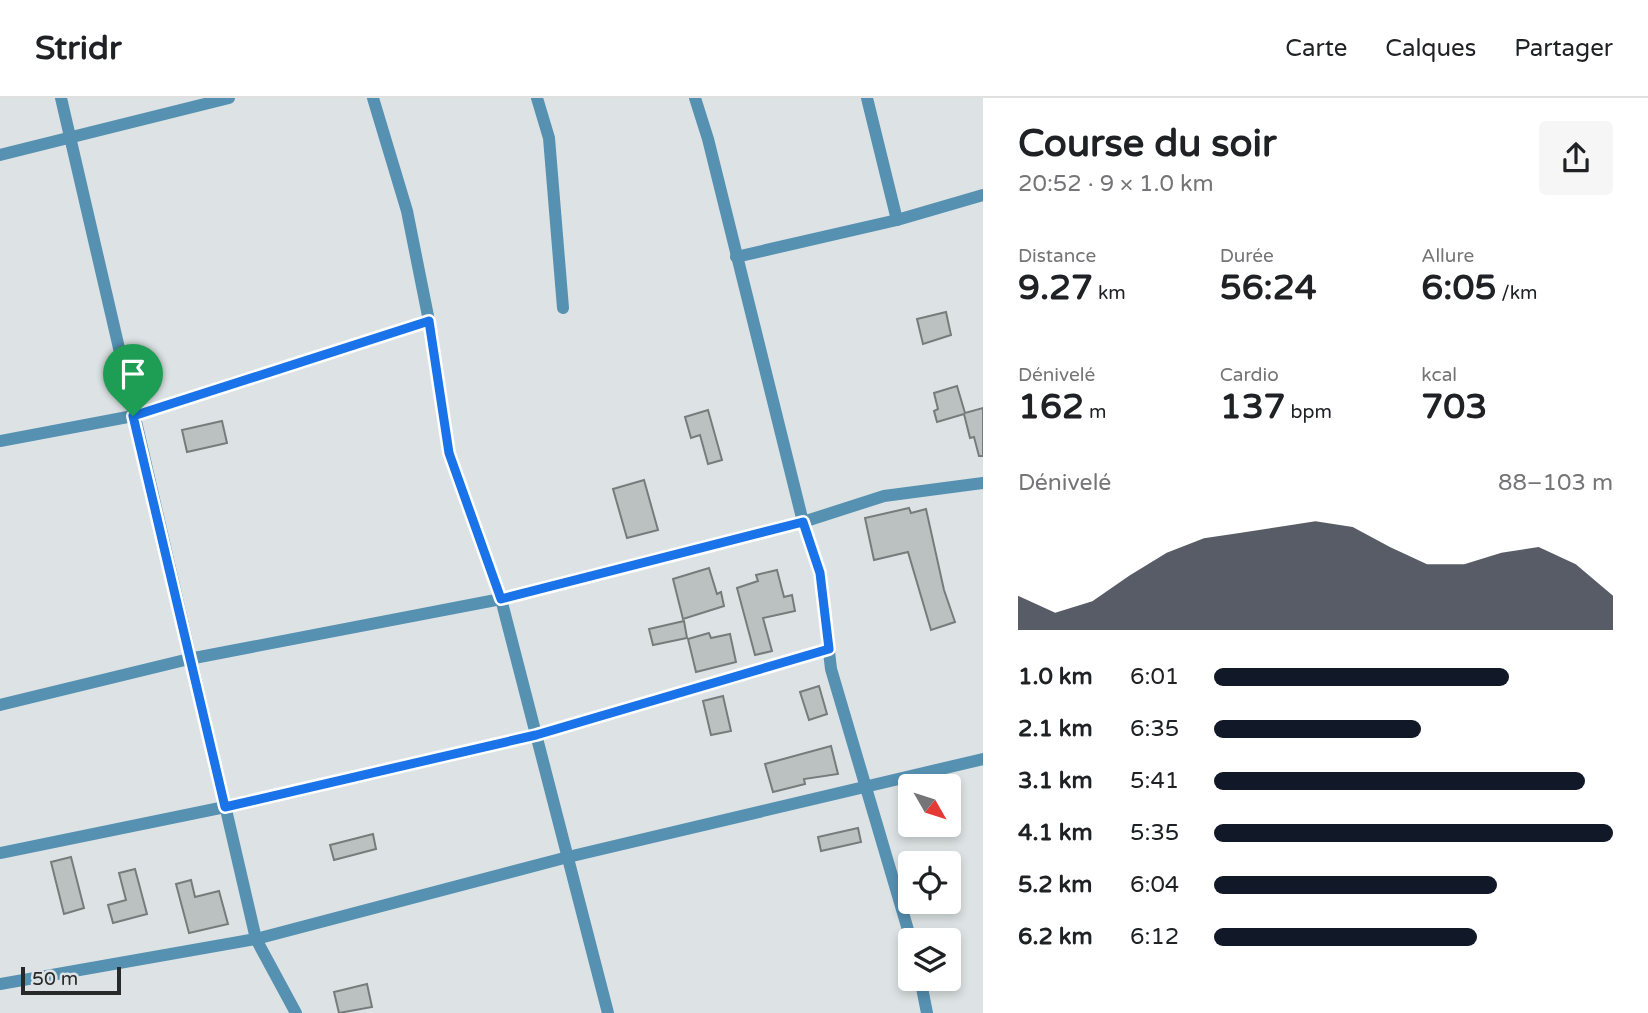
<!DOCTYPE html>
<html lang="fr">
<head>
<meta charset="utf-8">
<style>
	body { margin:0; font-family:"Varela Round",sans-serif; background:#f6f6f6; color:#202124; height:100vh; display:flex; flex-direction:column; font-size:26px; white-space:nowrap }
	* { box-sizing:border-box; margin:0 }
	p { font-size:23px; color:#757577 }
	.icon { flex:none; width:38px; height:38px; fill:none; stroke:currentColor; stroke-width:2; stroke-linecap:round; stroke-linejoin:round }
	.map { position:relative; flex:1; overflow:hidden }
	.sheet { display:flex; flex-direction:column; background:#fff; width:665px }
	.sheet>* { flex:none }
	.needle { width:46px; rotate:129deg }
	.tools { position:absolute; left:898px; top:676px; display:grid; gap:14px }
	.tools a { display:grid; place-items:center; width:63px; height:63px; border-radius:7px; background:#fff; box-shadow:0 4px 10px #0003; font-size:35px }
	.scale { position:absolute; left:21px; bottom:18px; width:100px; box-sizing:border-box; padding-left:7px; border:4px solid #282a2a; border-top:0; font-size:19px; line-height:24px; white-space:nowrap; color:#282a2a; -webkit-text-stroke:5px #dde3e4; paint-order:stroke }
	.pin { position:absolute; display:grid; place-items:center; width:60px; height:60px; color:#fff; margin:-72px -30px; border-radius:50% 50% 50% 0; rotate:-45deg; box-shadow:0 0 7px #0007 }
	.pin .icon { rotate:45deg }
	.round { display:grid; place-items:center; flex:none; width:74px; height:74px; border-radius:7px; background:#f6f6f6 }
	.head { display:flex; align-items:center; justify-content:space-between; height:119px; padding:0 35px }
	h1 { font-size:38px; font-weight:700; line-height:52px }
	.metrics { display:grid; grid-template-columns:repeat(3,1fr); gap:10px; height:119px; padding:7px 35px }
	.metrics div { display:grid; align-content:center }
	.metrics b { font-size:35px; font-weight:700 }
	.metrics small { font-size:19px; font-weight:400 }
	.metrics p { font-size:19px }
	.chart { height:196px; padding:14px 35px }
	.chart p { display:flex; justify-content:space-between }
	.chart svg { width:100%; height:126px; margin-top:7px; fill:#111827; opacity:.7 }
	ul { padding:0 35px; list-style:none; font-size:23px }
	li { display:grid; grid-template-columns:112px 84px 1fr; align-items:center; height:52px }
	li i { height:18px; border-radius:9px; background:#111827 }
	header { display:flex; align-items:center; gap:42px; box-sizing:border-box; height:98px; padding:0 35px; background:#fff; border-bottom:2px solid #e0e0e0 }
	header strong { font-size:33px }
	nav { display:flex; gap:38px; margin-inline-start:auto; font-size:24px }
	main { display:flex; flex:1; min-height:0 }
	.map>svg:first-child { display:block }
	.building { fill:#bbc1c0; stroke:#767c7b; stroke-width:2 }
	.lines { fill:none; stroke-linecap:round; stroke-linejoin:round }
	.street { stroke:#5691b2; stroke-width:12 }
	.route-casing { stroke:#fff; stroke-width:14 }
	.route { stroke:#1a73e8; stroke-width:9 }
</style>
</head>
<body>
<header>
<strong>Stridr</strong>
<nav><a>Carte</a><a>Calques</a><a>Partager</a></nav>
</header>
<main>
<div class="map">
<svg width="983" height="915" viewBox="0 0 983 915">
	<rect width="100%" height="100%" fill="#dde3e4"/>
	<!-- building -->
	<g class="building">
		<path d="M946 214 951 237 923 246 917 221Z"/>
		<path d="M957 288 965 315 983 310V358H979L974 339 970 340 964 316 937 324 934 313 938 311 934 295Z"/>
		<path d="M708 312 722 362 708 366 700 337 691 340 685 319Z"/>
		<path d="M222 323 227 345 187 354 182 332Z"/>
		<path d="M644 382 658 432 627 440 613 391Z"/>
		<path d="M909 410 911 415 926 411 944 492 955 524 931 532 908 454 874 462 865 420Z"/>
		<path d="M709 470 717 496 721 494 724 508 683 521 673 481Z"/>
		<path d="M777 472 784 499 792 497 795 513 763 520 772 553 755 557 737 490 758 483 756 477Z"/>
		<path d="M684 523 687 540 653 547 649 531Z"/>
		<path d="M709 535 711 540 730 536 736 564 696 574 688 541Z"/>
		<path d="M819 588 827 616 809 622 800 594Z"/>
		<path d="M723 598 731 633 711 637 703 603Z"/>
		<path d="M831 648 838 676 804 681 805 686 773 694 765 666Z"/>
		<path d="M858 730 861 744 821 753 818 739Z"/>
		<path d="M373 736 376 751 334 762 330 747Z"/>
		<path d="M71 759 84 810 64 816 51 764Z"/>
		<path d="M135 771 147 816 113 825 108 807 126 802 119 775Z"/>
		<path d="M191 782 195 799 219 793 228 826 189 835 176 786Z"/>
		<path d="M367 886 372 909 339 915 334 894Z"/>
	</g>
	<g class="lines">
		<!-- street -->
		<g class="street">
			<path d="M61 0 256 841 296 915"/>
			<path d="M373 0 407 113 429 223 449 355 501 501 608 915"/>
			<path d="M537 0 549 40 563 210"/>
			<path d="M695 0 708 41 803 424 820 475 831 571 911 842"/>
			<path d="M867 0 897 122"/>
			<path d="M0 57 229 0"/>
			<path d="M736 159 897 122 983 97"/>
			<path d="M0 343 133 318 429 223"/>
			<path d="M0 607 189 561 501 501 803 424 884 398 983 385"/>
			<path d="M0 755 225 709 536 637 829 551"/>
			<path d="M920 880 927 915"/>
			<path d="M0 886 256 841 568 759 983 661"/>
		</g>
	</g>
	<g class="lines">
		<defs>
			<path id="route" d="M429 223 449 355 501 501 803 424 820 475 829 551 536 637 225 709 133 318Z"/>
		</defs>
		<!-- route casing -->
		<use href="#route" class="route-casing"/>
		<!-- route -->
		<use href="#route" class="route"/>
	</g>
</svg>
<div class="tools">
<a><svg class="needle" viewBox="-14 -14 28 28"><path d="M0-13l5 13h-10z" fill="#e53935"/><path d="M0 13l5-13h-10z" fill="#757577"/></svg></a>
<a><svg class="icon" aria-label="locate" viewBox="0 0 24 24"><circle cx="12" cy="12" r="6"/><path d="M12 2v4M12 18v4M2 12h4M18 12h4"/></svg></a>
<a><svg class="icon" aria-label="layers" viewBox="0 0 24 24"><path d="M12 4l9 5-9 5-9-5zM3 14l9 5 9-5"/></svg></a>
</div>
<div class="scale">50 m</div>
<div class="pin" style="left:133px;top:318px;background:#1e9e55"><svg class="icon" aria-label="arrive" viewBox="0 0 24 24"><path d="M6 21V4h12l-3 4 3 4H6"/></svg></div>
</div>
<section class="sheet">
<div class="head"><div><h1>Course du soir</h1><p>20:52 · 9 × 1.0 km</p></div><a class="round"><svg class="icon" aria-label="share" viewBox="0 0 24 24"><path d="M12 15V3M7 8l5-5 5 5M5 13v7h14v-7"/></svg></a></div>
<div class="metrics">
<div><p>Distance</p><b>9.27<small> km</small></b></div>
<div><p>Durée</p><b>56:24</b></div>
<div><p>Allure</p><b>6:05<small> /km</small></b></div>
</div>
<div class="metrics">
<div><p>Dénivelé</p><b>162<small> m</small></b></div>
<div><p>Cardio</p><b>137<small> bpm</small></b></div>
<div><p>kcal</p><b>703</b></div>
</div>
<div class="chart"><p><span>Dénivelé</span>88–103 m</p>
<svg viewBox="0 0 160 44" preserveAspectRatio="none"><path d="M0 44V32L10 38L20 34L30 25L40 17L50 12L60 10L70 8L80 6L90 8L100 15L110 21L120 21L130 17L140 15L150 21L160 32V44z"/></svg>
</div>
<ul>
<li><b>1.0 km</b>6:01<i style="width:74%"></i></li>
<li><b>2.1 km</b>6:35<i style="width:52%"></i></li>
<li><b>3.1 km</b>5:41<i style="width:93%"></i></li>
<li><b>4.1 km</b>5:35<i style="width:100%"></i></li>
<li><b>5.2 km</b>6:04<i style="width:71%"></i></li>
<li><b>6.2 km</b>6:12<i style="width:66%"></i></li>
</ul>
</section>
</main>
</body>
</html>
